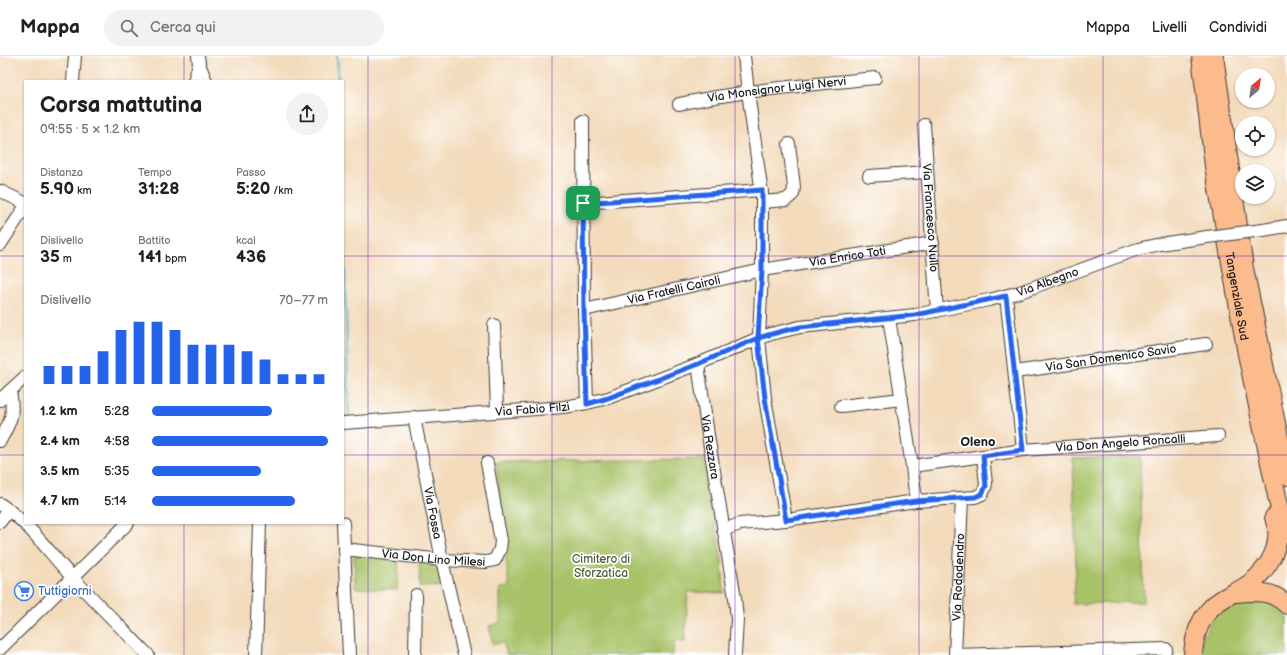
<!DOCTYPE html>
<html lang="it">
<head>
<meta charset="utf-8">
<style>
	body { margin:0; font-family:"Balsamiq Sans",sans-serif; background:#f2f2f2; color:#202124; height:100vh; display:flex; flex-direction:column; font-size:15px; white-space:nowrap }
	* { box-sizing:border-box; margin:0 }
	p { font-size:13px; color:#757577 }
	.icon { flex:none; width:22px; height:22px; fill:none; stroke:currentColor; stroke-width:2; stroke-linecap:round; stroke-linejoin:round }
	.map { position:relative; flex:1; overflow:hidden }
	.side { position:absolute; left:24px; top:24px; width:320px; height:444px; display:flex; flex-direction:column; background:#fff; border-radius:0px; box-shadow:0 1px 3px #0004 }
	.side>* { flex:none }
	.needle { width:26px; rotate:30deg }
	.tools { position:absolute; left:1235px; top:12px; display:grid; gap:8px }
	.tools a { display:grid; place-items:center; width:40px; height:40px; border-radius:50%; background:#fff; box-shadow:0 1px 3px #0004; font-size:20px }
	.pin { position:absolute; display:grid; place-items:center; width:34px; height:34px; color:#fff; margin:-17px; border-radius:8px; box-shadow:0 2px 6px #0006 }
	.round { display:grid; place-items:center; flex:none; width:42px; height:42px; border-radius:21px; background:#f2f2f2 }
	.headline { display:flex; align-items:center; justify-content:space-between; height:68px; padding:0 16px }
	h1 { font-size:22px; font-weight:700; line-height:30px }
	.stats { display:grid; grid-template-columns:repeat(3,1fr); gap:6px; height:68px; padding:4px 16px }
	.stats div { display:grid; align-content:center }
	.stats b { font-size:17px; font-weight:700 }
	.stats small { font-size:11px; font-weight:400 }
	.stats p { font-size:11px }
	.chart { height:112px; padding:8px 16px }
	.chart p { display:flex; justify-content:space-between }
	.chart svg { width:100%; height:72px; margin-top:4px; stroke:#2563eb; stroke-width:6 }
	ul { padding:0 16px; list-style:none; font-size:13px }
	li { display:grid; grid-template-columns:64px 48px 1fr; align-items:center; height:30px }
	li i { height:10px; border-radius:5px; background:#2563eb }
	header { display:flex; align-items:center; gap:24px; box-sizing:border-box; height:56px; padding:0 20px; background:#fff; border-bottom:1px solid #e0e0e0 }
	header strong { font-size:19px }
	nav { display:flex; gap:22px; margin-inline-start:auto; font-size:14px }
	.search { width:280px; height:36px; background:#f2f2f2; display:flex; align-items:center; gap:10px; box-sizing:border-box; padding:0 14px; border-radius:22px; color:#757577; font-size:15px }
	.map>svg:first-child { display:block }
	.green { fill:#a8c268; stroke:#626f42 }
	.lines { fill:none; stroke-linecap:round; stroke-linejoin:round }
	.stream { stroke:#3fafb9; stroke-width:2.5 }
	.minor-casing { stroke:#3c3834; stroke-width:14 }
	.highway-casing { stroke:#3c3834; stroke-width:20 }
	.minor { stroke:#fff; stroke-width:12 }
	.highway { stroke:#fbbb8d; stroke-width:18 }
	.minor-bridge-casing { stroke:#3c3834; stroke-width:14; stroke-linecap:butt }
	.minor-bridge { stroke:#fff; stroke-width:12 }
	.route-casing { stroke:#fff; stroke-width:8 }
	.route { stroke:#2563eb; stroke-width:5 }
	.grid { fill:none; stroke:#7b2cbf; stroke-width:1; stroke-opacity:0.55 }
	.labels { text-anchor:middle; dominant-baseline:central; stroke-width:3.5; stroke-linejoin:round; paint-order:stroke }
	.street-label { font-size:12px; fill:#1c1c1c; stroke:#fff }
	.park-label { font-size:12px; fill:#545e3a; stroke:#fff }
	.shop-label { font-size:12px; fill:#366cbe; stroke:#fff; text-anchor:start }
	.neighbourhood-label { font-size:13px; font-weight:bold; fill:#1c1c1c; stroke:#fff }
</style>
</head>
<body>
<header>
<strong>Mappa</strong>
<div class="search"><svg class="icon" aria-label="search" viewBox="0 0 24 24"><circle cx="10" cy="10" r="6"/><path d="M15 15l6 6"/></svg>Cerca qui</div>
<nav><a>Mappa</a><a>Livelli</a><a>Condividi</a></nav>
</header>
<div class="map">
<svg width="1287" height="599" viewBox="0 0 1287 599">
	<rect width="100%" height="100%" fill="#fff"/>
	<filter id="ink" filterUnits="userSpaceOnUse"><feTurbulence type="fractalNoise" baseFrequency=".025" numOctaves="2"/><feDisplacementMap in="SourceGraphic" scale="8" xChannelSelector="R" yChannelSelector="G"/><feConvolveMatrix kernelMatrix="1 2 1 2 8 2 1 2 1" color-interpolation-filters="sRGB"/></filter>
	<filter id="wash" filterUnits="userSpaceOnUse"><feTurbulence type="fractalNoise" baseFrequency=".012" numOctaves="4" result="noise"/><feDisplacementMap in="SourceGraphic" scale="16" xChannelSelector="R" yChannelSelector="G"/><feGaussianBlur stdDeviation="0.9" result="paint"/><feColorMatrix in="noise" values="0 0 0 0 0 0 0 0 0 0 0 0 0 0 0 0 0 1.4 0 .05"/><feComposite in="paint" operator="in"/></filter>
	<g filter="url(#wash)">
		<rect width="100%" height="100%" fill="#f3daba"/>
		<!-- green -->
		<g class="green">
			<path d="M1140 400 1144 546 1073 548 1076 513 1073 402Z"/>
			<path d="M704 403 722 505 724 537 688 536 685 586 674 585 673 599H507L503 586 493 589 489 570 500 567V532L509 531 496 406Z"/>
			<path d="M363 498 399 502 397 534 355 532 354 500Z"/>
			<path d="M419 505 438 507 443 530 420 531Z"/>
			<path d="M1239 543 1264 545 1287 556V599H1201V587L1214 557Z"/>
		</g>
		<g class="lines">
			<!-- stream -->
			<g class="stream">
				<path d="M337 0 338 25"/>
				<path d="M343 186 344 192 349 361"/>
			</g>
		</g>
	</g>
	<g filter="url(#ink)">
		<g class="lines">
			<defs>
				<g id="minor">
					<path d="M744 0 748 36 762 138V214L759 282 765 342 786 464"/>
					<path d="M199 8 206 25"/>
					<path d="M73 25 75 0"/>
					<path d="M194 25 199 8 198 0"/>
					<path id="s1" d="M679 48C744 34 810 29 875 22"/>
					<path d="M583 65 584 254 587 347"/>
					<path id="s2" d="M924 69 937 255"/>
					<path d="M869 120 927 116"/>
					<path d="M0 135 25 147"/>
					<path d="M762 146 786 144 793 138 794 131 789 88"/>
					<path d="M583 147 762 134"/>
					<path d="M1263 174 1287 170"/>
					<path d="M0 189 25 151"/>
					<path id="s3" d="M584 254 762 214 933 187"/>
					<path d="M889 262 912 410"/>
					<path d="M494 269 497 355"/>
					<path id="s4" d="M698 308 708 379 735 542 737 563 735 599"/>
					<path id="s5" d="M1015 316 1206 288"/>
					<path d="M0 344 25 321"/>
					<path d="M841 350 902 343"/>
					<path id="s6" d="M414 361 442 504 464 599"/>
					<path id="s7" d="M343 367 564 351 587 347 608 342 698 308 759 282 771 278 800 271 915 259 989 244 1020 236 1138 193 1160 188 1207 181"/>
					<path d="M0 385C12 363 14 359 10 335"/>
					<path id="s8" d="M1023 394 1218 380"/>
					<path d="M983 400 1023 394 1006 240"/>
					<path d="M0 448C30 467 49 497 73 522 97 548 123 573 148 599"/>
					<path d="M0 466 9 454"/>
					<path d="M343 467 349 599"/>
					<path d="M723 474 740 468 786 464 916 445 975 441 982 438 985 432 986 428 983 400 912 410 916 445"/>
					<path id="s9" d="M344 493 442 504 486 506 495 504 500 493 501 485 487 407"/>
					<path d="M0 593 128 467"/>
					<path d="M256 599 260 467"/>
					<path d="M415 599 416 539"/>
					<path d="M955 599 1166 593"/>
					<path id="s10" d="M955 599 962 442"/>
				</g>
				<g id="highway">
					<path id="s11" d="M1201 0 1214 110 1247 298 1278 445 1287 478"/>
					<path d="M1214 0 1244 212 1287 420"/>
					<path d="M1236 537C1254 535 1273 534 1287 549"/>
					<path d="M1193 599C1194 581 1199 564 1212 551 1221 542 1232 538 1243 532 1263 520 1280 497 1277 473 1276 469 1275 465 1274 461"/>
				</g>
			</defs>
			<!-- minor casing -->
			<use href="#minor" class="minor-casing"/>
			<!-- highway casing -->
			<use href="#highway" class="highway-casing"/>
			<!-- minor -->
			<use href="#minor" class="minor"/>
			<!-- highway -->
			<use href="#highway" class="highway"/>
			<defs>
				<path id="minor-bridge" d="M1207 181 1263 174"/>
			</defs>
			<!-- minor-bridge casing -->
			<use href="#minor-bridge" class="minor-bridge-casing"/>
			<!-- minor-bridge -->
			<use href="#minor-bridge" class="minor-bridge"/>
		</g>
	</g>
	<g class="lines" filter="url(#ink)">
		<defs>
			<path id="route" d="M583 147 762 134V214L758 282 765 342 786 464 916 445 975 441 982 438 986 430 983 400 1023 394 1006 240 915 259 800 271 779 276 758 282 698 308 608 342 587 348 584 254 583 147"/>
		</defs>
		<!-- route casing -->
		<use href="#route" class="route-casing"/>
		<!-- route -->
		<use href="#route" class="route"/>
	</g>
	<!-- grid -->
	<path class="grid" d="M184 0V25M368 0V599M552 0V599M735 0V599M919 0V599M1103 0V599M0 200H25M343 200H1287M0 399H25M343 399H1287M184 467V599"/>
	<!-- icons -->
	<defs>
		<symbol id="supermarket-ring" viewBox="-11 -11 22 22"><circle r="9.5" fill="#fff" stroke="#3f7fe0" stroke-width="1.5"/><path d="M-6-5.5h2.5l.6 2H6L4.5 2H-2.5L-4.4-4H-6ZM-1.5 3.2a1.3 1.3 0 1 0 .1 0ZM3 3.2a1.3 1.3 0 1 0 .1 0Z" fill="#3f7fe0"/></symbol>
	</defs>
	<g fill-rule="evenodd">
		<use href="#supermarket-ring" x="13" y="524" width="22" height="22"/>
	</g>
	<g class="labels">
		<!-- street labels -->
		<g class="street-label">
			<text stroke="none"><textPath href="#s1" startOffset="99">Via Monsignor Luigi Nervi</textPath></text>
			<text stroke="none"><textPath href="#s2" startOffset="93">Via Francesco Nullo</textPath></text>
			<text stroke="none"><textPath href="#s3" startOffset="269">Via Enrico Toti</textPath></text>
			<text stroke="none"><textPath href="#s7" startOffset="724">Via Albegno</textPath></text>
			<text stroke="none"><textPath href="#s3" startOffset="92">Via Fratelli Cairoli</textPath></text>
			<text stroke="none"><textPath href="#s11" startOffset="243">Tangenziale Sud</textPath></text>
			<text stroke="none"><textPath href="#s5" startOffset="97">Via San Domenico Savio</textPath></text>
			<text stroke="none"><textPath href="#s7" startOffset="190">Via Fabio Filzi</textPath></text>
			<text stroke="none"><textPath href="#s8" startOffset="98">Via Don Angelo Roncalli</textPath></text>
			<text stroke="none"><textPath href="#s4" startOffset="84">Via Rezzara</textPath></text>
			<text stroke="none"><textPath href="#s6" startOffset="98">Via Fossa</textPath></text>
			<text stroke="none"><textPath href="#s9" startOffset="90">Via Don Lino Milesi</textPath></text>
			<text stroke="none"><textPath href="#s10" startOffset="78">Via Rododendro</textPath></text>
		</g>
		<!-- park labels -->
		<g class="park-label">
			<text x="601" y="503">Cimitero di<tspan x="601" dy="14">Sforzatica</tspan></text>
		</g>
		<!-- shop labels -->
		<g class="shop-label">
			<text x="38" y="535">Tuttigiorni</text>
		</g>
		<!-- neighbourhood labels -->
		<g class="neighbourhood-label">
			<text x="978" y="386">Oleno</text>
		</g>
	</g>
</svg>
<div class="tools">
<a><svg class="needle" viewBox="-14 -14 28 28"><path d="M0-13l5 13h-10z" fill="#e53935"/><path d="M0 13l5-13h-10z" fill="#757577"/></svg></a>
<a><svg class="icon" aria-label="locate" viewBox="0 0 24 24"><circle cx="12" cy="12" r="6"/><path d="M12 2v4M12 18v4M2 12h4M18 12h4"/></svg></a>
<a><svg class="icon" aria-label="layers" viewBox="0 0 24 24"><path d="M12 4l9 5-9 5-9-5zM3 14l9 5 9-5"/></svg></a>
</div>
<div class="pin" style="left:583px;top:147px;background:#1e9e55"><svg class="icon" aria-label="arrive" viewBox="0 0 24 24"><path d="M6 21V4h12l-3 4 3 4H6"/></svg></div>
<section class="side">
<div class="headline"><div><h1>Corsa mattutina</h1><p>09:55 · 5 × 1.2 km</p></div><a class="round"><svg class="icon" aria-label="share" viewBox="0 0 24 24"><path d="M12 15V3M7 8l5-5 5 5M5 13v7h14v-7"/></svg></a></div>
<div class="stats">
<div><p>Distanza</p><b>5.90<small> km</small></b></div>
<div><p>Tempo</p><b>31:28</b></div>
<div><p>Passo</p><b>5:20<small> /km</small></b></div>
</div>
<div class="stats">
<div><p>Dislivello</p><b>35<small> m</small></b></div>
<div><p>Battito</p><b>141<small> bpm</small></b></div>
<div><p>kcal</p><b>436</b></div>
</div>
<div class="chart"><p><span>Dislivello</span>70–77 m</p>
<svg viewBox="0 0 160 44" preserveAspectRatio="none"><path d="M5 44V33M15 44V33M25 44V33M35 44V24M45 44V11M55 44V6M65 44V6M75 44V11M85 44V20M95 44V20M105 44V20M115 44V24M125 44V29M135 44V38M145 44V38M155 44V38"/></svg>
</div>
<ul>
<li><b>1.2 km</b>5:28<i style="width:68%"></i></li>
<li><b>2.4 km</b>4:58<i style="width:100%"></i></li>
<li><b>3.5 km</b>5:35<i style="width:62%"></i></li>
<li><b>4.7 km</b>5:14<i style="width:81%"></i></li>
</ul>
</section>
</div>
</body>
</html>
